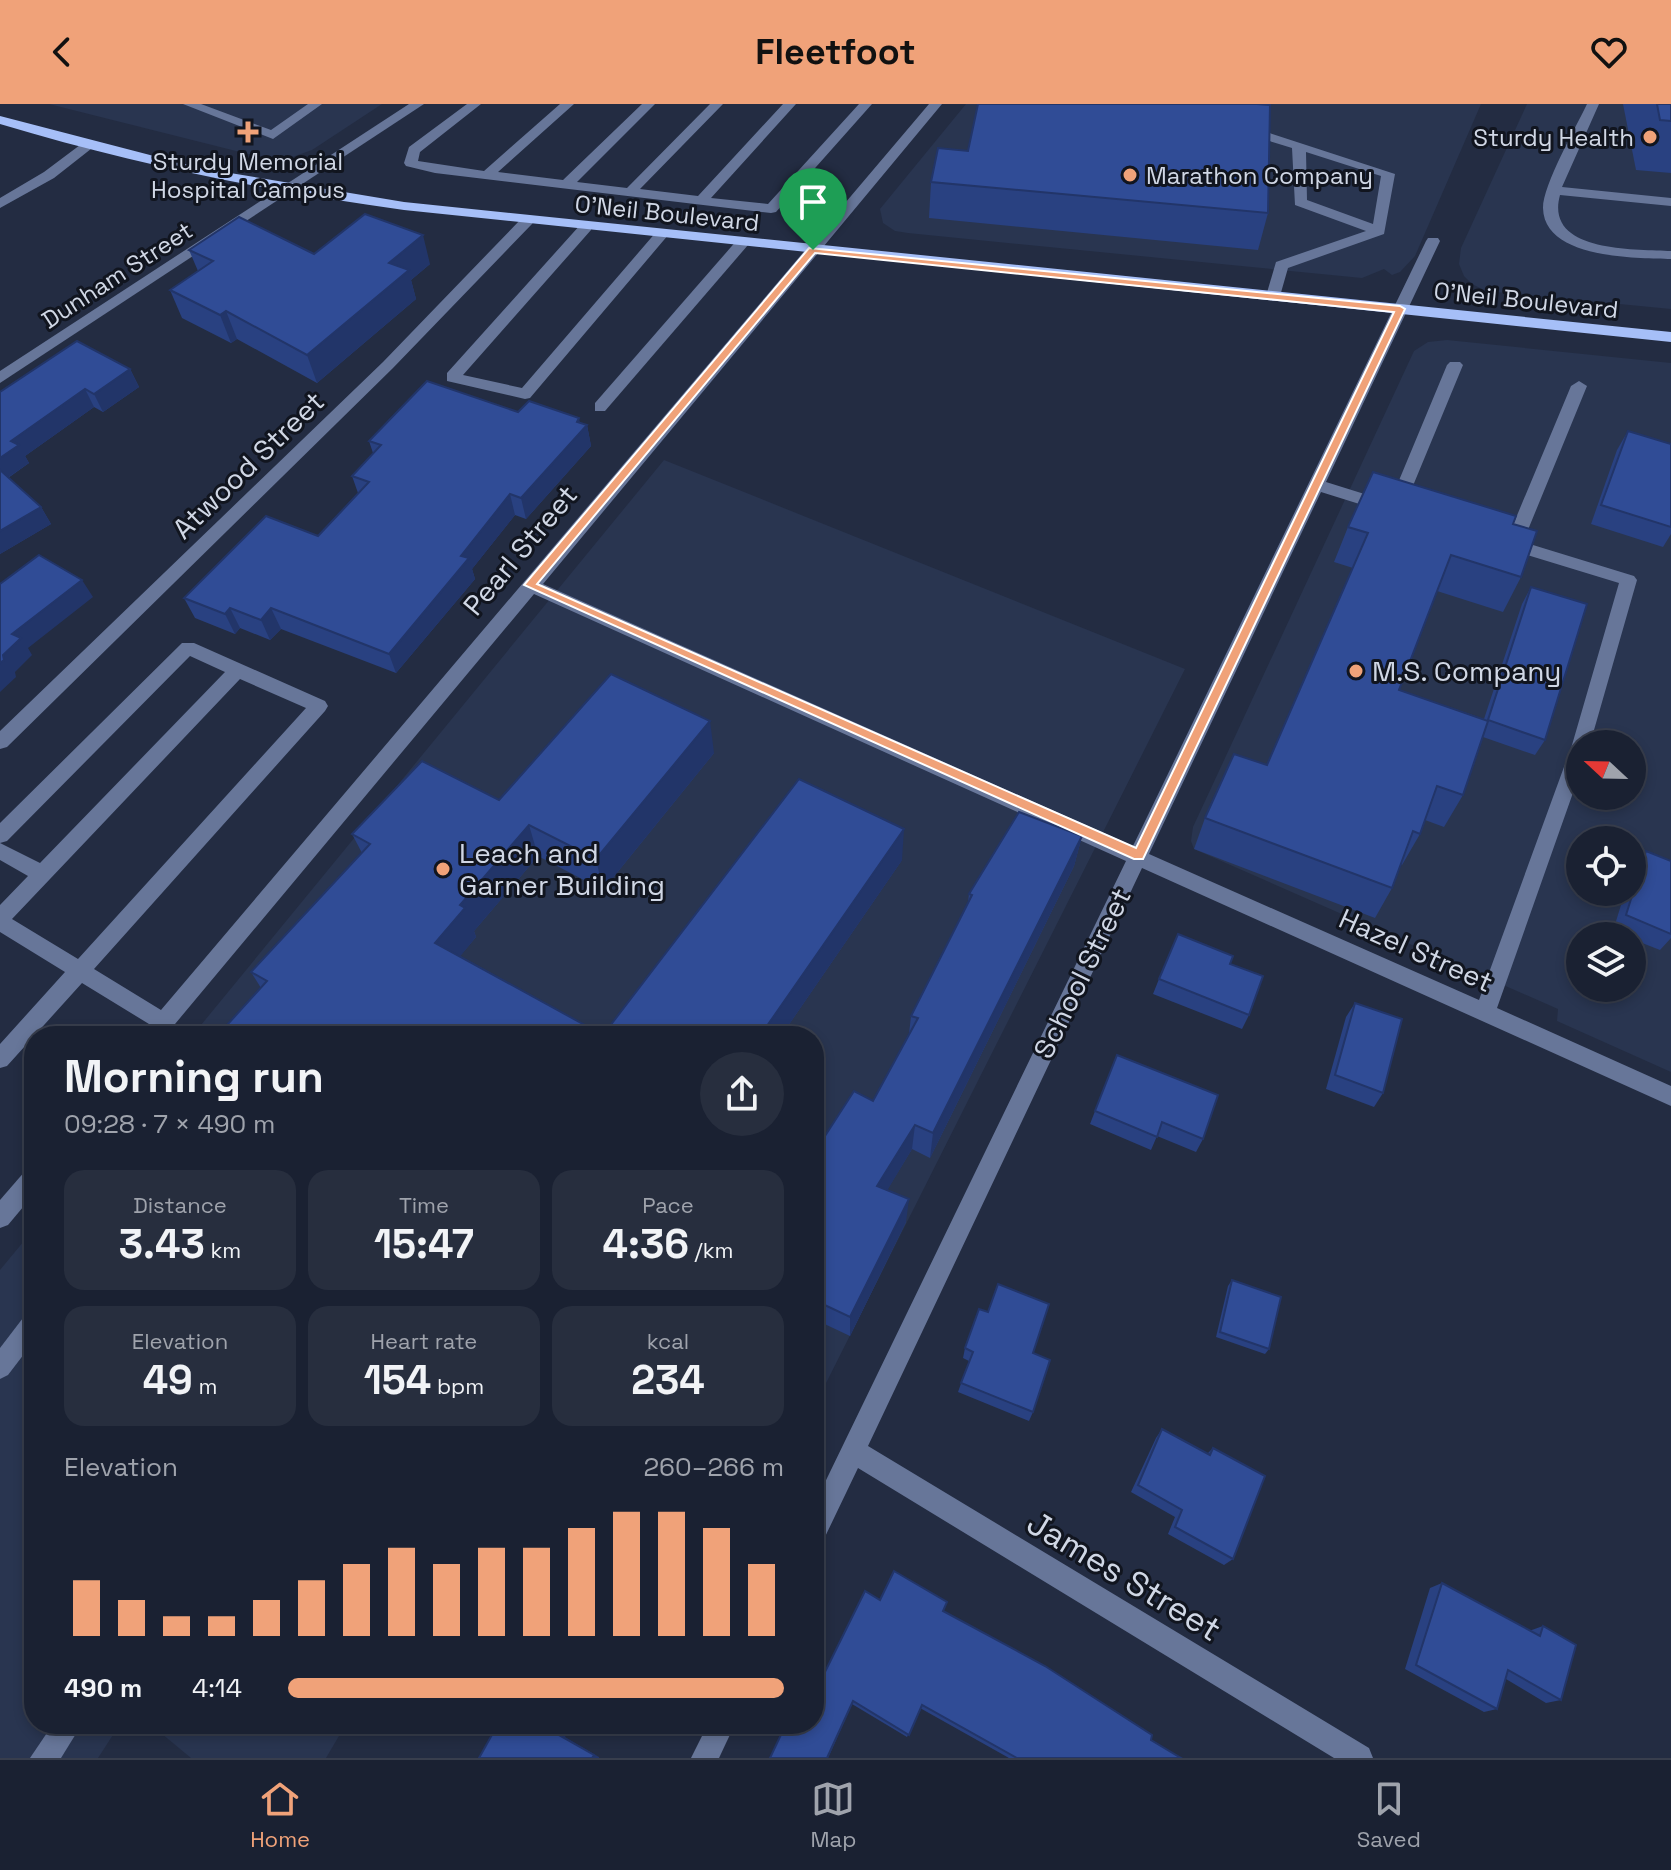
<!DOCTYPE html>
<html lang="en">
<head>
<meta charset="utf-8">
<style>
	body { margin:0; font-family:"Space Grotesk",sans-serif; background:#272e3e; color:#f1f3f6; height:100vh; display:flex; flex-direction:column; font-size:30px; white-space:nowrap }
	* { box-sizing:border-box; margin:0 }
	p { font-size:26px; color:#9fa3ac }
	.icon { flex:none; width:44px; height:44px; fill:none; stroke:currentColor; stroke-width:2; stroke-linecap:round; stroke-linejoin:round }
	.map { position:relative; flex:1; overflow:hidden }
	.sheet { position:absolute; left:24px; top:922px; width:800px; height:708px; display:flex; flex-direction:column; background:#1a2132; border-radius:32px; box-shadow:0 4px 12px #0003,0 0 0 2px #383e4d }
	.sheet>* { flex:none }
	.needle { width:52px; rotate:292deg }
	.fabs { position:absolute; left:1566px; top:626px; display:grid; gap:16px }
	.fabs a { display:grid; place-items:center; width:80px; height:80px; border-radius:50%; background:#1a2132; box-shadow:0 4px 12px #0003,0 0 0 2px #383e4d; font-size:40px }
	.pin { position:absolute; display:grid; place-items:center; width:68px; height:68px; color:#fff; margin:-82px -34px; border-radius:50% 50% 50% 0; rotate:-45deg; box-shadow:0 0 8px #0007 }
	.pin .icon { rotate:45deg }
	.round { display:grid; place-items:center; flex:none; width:84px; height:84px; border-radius:42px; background:#272e3e }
	.head { display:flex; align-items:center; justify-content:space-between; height:136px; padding:0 40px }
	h1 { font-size:44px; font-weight:700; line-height:60px }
	.stats { display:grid; grid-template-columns:repeat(3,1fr); gap:12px; height:136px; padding:8px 40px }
	.stats div { display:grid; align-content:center; border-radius:20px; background:#272e3e; text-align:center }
	.stats b { font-size:40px; font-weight:700 }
	.stats small { font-size:22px; font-weight:400 }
	.stats p { font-size:22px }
	.chart { height:224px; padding:16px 40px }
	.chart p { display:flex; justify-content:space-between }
	.chart svg { width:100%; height:144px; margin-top:8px; stroke:#f0a279; stroke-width:6 }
	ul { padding:0 40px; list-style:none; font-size:26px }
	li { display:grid; grid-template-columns:128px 96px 1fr; align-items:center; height:60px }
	li i { height:20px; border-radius:10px; background:#f0a279 }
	header { display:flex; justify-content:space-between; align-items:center; height:104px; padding:0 40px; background:#f0a279; color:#111; font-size:36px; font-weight:700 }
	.tabs { display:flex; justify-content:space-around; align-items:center; height:112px; border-top:2px solid #383e4d; background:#1a2132; font-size:22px; color:#9fa3ac }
	.tabs a { display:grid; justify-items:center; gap:4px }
	.tabs .selected { color:#f0a279 }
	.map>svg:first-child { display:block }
	.built { fill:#293550; fill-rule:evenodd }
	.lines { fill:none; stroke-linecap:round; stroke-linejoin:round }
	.minor { fill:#677699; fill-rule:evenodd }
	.major { fill:#a6bff8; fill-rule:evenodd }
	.wall { fill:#294181 }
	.shaded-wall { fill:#223569 }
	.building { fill:#304c96; stroke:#223569; stroke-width:2 }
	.route { fill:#f0a279; stroke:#fff; stroke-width:2; fill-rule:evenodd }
	.poi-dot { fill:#f0a279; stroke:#11151f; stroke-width:3 }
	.labels { text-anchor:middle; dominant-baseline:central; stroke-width:6; stroke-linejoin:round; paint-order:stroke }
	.far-poi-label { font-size:24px; fill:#d0d7e5; stroke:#11151f; text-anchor:end }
	.far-street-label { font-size:24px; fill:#d0d7e5; stroke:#11151f }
	.street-label { font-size:28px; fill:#d0d7e5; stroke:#11151f }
	.poi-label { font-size:28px; fill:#d0d7e5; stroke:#11151f; text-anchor:start }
	.near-street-label { font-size:34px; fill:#d0d7e5; stroke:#11151f }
</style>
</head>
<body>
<header><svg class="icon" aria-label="back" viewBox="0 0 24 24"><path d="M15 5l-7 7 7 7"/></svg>Fleetfoot<svg class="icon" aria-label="heart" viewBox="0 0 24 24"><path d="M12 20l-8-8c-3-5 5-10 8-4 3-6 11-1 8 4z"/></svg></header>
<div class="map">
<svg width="1671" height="1654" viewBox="0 0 1671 1654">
	<rect width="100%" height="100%" fill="#232c42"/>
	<!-- built -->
	<g class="built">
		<path d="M49 0H382L312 46 284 56 248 50Z"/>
		<path d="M966 0H1481L1415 152 1400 168 1392 171 1384 165 1362 174 908 129 895 127 883 119 880 105Z"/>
		<path d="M1527 0H1671V205L1486 187 1472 180 1464 172 1459 160 1461 144Z"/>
		<path d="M1447 236 1671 259V968L1557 917 1558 905 1194 745 1191 737 1193 723 1414 247 1428 238ZM1580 640H1632V692H1580ZM1580 736H1632V788H1580ZM1580 832H1632V884H1580Z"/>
		<path d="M664 356 1185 565 814 1303V932H192Z"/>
		<path d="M34 1125V1620H120L98 1654H0V1166Z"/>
		<path d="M150 1620H346L326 1654H191Z"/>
	</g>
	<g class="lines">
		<!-- minor -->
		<g class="minor">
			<path d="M183 0H201L271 26 308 0H322L273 35Z"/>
			<path d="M409 0H424L0 279V267Z"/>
			<path d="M467 0H481L420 48 418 57 484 67 560 0H574L498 68 563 76 642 0H655L577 78 627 84 710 0H723L640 85 698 92 783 0H796L711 94 768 100 859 0H872L776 108 771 109 435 69 406 62 404 59 409 43Z"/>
			<path d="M929 0H942L543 480 1133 742 1426 137 1428 134H1438L1440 137 1326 378 1390 398 1447 261 1450 258H1460L1463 261 1405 401 1403 405 1385 408 1321 388 1149 750 1479 896 1572 641 1619 479 1501 443 1499 439 1508 433 1571 282 1579 277 1587 282 1523 438 1634 472 1637 476 1590 640H1580V669L1497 904 1671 982V1002L1142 764 868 1342 1369 1644 1373 1654H1334L858 1364 823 1437 814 1441V1401L1126 757 534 490 165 932H142L149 920 82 879 7 962 0 964V940L65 868 0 828V801L28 772 0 756V739L40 759 225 568 190 552 7 737 0 739V719L182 539H194L325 597 328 602 325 607 94 865 161 906ZM240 575 306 604 78 855 12 815Z"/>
			<path d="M1234 0H1246L1248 22 1395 70 1384 130 1288 164 1280 192 1273 197 1266 192 1276 158 1366 127 1295 101 1292 44 1237 27ZM1306 48 1381 72 1373 120 1307 96Z"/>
			<path d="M1587 0H1599L1562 83 1671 94V102L1560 91C1544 149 1635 145 1671 147V155C1636 154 1544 155 1543 104 1543 81 1576 23 1587 0Z"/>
			<path d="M84 38 96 41 54 74 0 104V94L44 68Z"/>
			<path d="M527 113 534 117 532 120 393 264 7 643 0 645V627L383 258 522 114Z"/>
			<path d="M586 119 591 120V126L463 271 522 284 657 127 662 126 669 130 530 294 525 295 447 277V269L581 120Z"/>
			<path d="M743 134 750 138 748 141 605 307H595V299L738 135Z"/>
			<path d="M34 1063V1090L8 1121 0 1124V1096L26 1066Z"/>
			<path d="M34 1206V1237L8 1271 0 1275V1244L26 1210Z"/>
			<path d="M53 1620H82L61 1654H30Z"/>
			<path d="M708 1620H735L719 1654H691Z"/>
		</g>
		<!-- major -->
		<path class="major" d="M0 12 200 64 404 98 1671 228V238L404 106C267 87 133 60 0 20Z"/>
	</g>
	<!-- wall -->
	<g class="wall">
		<path d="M1623 0H1671V69L1636 66Z"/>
		<path d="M968 47 1268 109 1258 146 929 114 931 78Z"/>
		<path d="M189 146 314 150 430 160 411 176 416 195 317 279 237 235 231 239 182 214 170 186 198 167Z"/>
		<path d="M130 265 139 283 103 308 94 303 25 352 29 359 8 374 41 403 51 420 0 450V288Z"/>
		<path d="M518 308 580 319 587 321 591 342 526 415 515 411 472 465 475 475 396 569 281 525 270 536 240 524 235 530 195 514 184 494 318 432 358 389 352 372 373 349 369 337Z"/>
		<path d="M1628 327 1671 340V430L1663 443 1591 420 1617 346Z"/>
		<path d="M1513 420 1521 473 1503 508 1437 487 1399 586 1484 615 1522 500 1531 483 1545 636 1535 651 1483 633 1463 691 1444 723 1425 716 1420 730 1402 761 1401 760 1392 784 1375 814 1194 745 1205 714 1267 661 1353 464 1334 458 1348 423Z"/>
		<path d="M714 649 603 786 538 752 474 827 476 833 460 852 603 931 902 756 781 932H217L261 884 251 868 362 749 352 730Z"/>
		<path d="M1082 732 1074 762 930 1054 912 1045 887 1086 906 1118 850 1232 814 1215V1049L873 997 909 930 911 912 968 798 969 790Z"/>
		<path d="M1646 747 1671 757V834L1660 846 1632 835V832H1625L1613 827 1625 788H1632L1633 764Z"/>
		<path d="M1159 875 1249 911 1242 925 1153 890Z"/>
		<path d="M1355 899 1383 989 1374 1003 1326 985 1346 913Z"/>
		<path d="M1117 951 1203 1035 1196 1048 1157 1032 1151 1046 1090 1020Z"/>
		<path d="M1232 1176 1269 1245 1265 1250 1216 1233 1228 1182Z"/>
		<path d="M965 1244 1033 1249V1308L1029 1317 958 1288 969 1257 963 1254Z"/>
		<path d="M1162 1325 1207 1350 1213 1344 1233 1455 1224 1461 1168 1430 1175 1413 1131 1388 1156 1334Z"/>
		<path d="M1442 1479 1529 1527 1543 1522 1561 1596 1546 1599 1506 1575 1497 1605 1484 1608 1405 1565 1430 1484Z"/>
		<path d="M880 1496 943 1507 1181 1654H1009L920 1604 907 1633 852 1600 828 1654H770L819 1580Z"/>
	</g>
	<!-- shaded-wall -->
	<g class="shaded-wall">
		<path d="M423 131 430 160 411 176 416 195 317 279 307 251 389 159Z"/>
		<path d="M226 207 237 235 231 239 220 211Z"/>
		<path d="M130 265 139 283 103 308 94 290Z"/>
		<path d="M85 285 94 303 25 352 29 359 3 377 0 372V354L11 337Z"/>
		<path d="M579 314 582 327 587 321 591 342 526 415 521 394Z"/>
		<path d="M510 390 515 411 472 465 475 475 396 569 389 550 461 452Z"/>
		<path d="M41 403 51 420 0 450V427Z"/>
		<path d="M82 476 93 493 28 544 32 551 15 568 16 573 0 588V559L12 530Z"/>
		<path d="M230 504 240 524 235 530 225 510Z"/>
		<path d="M271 504 281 525 270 536 261 516Z"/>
		<path d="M710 617 714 649 603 786 596 755Z"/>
		<path d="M529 721 538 752 474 827 476 833 448 867 435 839 460 801Z"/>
		<path d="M904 725 902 756 781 932H760Z"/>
		<path d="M1082 732 1074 762 930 1054 933 1029Z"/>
		<path d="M915 1021 912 1045 876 1105 877 1082Z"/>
		<path d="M909 1095 906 1118 850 1232V1213Z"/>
		<path d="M565 1620 571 1623 565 1633 599 1653V1654H592L559 1631Z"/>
	</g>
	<!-- building -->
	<g class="building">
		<path d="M978 0H1257L1270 1 1268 109 931 78 938 44 968 47Z"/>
		<path d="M1657 0H1671V17L1660 16Z"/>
		<path d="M365 110 423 131 389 159 409 166 307 251 226 207 220 211 170 186 213 157 189 146 239 113 314 150Z"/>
		<path d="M77 237 130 265 94 290 85 285 11 337 19 341 0 354V288Z"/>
		<path d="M427 277 518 308 529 297 579 314 577 318 587 321 521 394 510 390 461 452 469 454 389 550 271 504 261 516 230 504 225 510 184 494 266 412 318 432 369 378 352 372 381 341 369 337Z"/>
		<path d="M1628 327 1671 340V423L1601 401Z"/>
		<path d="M0 366 41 403 0 427Z"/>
		<path d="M1373 368 1516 412 1513 420 1537 427 1521 473 1451 451 1399 586 1488 617 1463 691 1437 682 1420 730 1413 727 1392 784 1205 714 1234 650 1267 661 1368 429 1348 423Z"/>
		<path d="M39 451 82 476 12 530 21 534 3 551 4 556 0 559V480Z"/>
		<path d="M1531 483 1587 500 1545 636 1488 616Z"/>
		<path d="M611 570 710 617 596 755 529 721 460 801 465 804 435 839 603 931 799 675 904 725 760 932H217L267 877 251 868 370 740 352 730 422 657 499 696Z"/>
		<path d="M1019 708 1082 732 933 1029 915 1021 877 1082 909 1095 850 1213 814 1196V1049L854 987 873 997 918 914 911 912 972 791 969 790Z"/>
		<path d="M1646 747 1671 757V830L1626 811Z"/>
		<path d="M1178 830 1233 852 1230 860 1263 872 1249 911 1159 875Z"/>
		<path d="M1355 899 1402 915 1383 989 1335 971Z"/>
		<path d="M1117 951 1218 991 1203 1035 1162 1018 1157 1033 1095 1007Z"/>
		<path d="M1232 1176 1281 1193 1269 1245 1220 1228Z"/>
		<path d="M998 1180 1049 1200 1033 1249 1050 1256 1033 1308 961 1279 973 1248 965 1244 979 1205 988 1208Z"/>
		<path d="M1162 1325 1210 1351 1213 1344 1265 1372 1233 1455 1175 1423 1182 1406 1138 1381Z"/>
		<path d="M894 1467 947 1498 943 1507 1045 1562 1152 1631 1151 1636 1181 1654H1017L922 1601 909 1631 853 1597 827 1654H770L786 1620H814V1577L819 1580 865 1487 880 1496Z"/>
		<path d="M1442 1479 1540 1532 1543 1522 1576 1541 1561 1596 1508 1566 1497 1605 1416 1561Z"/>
		<path d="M498 1620H565L559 1631 594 1651 592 1654H479Z"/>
	</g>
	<!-- route -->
	<path class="route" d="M809 144 1400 202 1405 205 1143 755H1134L524 481ZM815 149 1394 208 1136 744 537 480Z"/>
	<!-- markers -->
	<g class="poi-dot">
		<path d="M244 16h8v8h8v8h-8v8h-8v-8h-8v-8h8z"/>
		<circle cx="1650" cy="33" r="8"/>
		<circle cx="1130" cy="71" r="8"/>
		<circle cx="1356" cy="567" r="8"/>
		<circle cx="443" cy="765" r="8"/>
	</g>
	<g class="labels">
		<!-- far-poi labels -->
		<g class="far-poi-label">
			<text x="1634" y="33">Sturdy Health</text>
			<text x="248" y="57" text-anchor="middle">Sturdy Memorial<tspan x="248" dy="28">Hospital Campus</tspan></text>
			<text x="1146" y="71" text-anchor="start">Marathon Company</text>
		</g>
		<!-- far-street labels -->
		<g class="far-street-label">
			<text transform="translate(667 109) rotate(6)">O'Neil Boulevard</text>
			<text transform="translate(117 171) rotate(-33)">Dunham Street</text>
			<text transform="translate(1526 196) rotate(6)">O'Neil Boulevard</text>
		</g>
		<!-- street labels -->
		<g class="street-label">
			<text transform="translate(248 361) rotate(-44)">Atwood Street</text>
			<text transform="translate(520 446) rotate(-50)">Pearl Street</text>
			<text transform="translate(1416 846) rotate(24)">Hazel Street</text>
			<text transform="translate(1082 869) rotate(-64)">School Street</text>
		</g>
		<!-- poi labels -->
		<g class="poi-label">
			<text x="1372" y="567">M.S. Company</text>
			<text x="459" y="749">Leach and<tspan x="459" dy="32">Garner Building</tspan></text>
		</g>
		<!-- near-street labels -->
		<g class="near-street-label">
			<text transform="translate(1124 1472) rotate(31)">James Street</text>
		</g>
	</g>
</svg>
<div class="fabs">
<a><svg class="needle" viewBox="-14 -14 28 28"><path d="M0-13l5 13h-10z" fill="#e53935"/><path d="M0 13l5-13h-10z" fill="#9fa3ac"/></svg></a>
<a><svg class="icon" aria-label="locate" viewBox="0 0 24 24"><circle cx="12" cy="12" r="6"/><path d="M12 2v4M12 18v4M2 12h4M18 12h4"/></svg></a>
<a><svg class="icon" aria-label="layers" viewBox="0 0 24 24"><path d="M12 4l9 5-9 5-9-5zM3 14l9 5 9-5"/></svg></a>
</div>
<div class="pin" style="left:813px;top:146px;background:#1e9e55"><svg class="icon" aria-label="arrive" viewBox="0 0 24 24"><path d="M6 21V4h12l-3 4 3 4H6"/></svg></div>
<section class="sheet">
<div class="head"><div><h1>Morning run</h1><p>09:28 · 7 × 490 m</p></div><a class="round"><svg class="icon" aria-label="share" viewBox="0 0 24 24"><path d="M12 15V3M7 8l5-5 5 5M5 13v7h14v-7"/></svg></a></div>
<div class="stats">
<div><p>Distance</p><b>3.43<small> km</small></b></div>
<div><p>Time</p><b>15:47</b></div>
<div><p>Pace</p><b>4:36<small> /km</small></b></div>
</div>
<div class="stats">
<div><p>Elevation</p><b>49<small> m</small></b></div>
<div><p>Heart rate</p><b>154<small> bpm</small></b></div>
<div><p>kcal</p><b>234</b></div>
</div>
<div class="chart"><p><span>Elevation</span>260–266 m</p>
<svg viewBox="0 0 160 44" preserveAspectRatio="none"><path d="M5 44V27M15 44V33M25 44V38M35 44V38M45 44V33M55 44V27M65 44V22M75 44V17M85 44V22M95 44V17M105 44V17M115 44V11M125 44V6M135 44V6M145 44V11M155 44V22"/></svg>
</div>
<ul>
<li><b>490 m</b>4:14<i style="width:100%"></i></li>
</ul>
</section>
</div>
<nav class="tabs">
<a class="selected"><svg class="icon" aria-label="home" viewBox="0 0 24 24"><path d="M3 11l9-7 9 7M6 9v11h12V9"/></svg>Home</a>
<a><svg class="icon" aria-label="map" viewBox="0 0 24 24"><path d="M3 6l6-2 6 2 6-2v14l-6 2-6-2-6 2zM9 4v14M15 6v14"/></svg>Map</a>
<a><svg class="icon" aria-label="saved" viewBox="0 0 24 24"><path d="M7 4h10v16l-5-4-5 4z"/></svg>Saved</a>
</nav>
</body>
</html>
